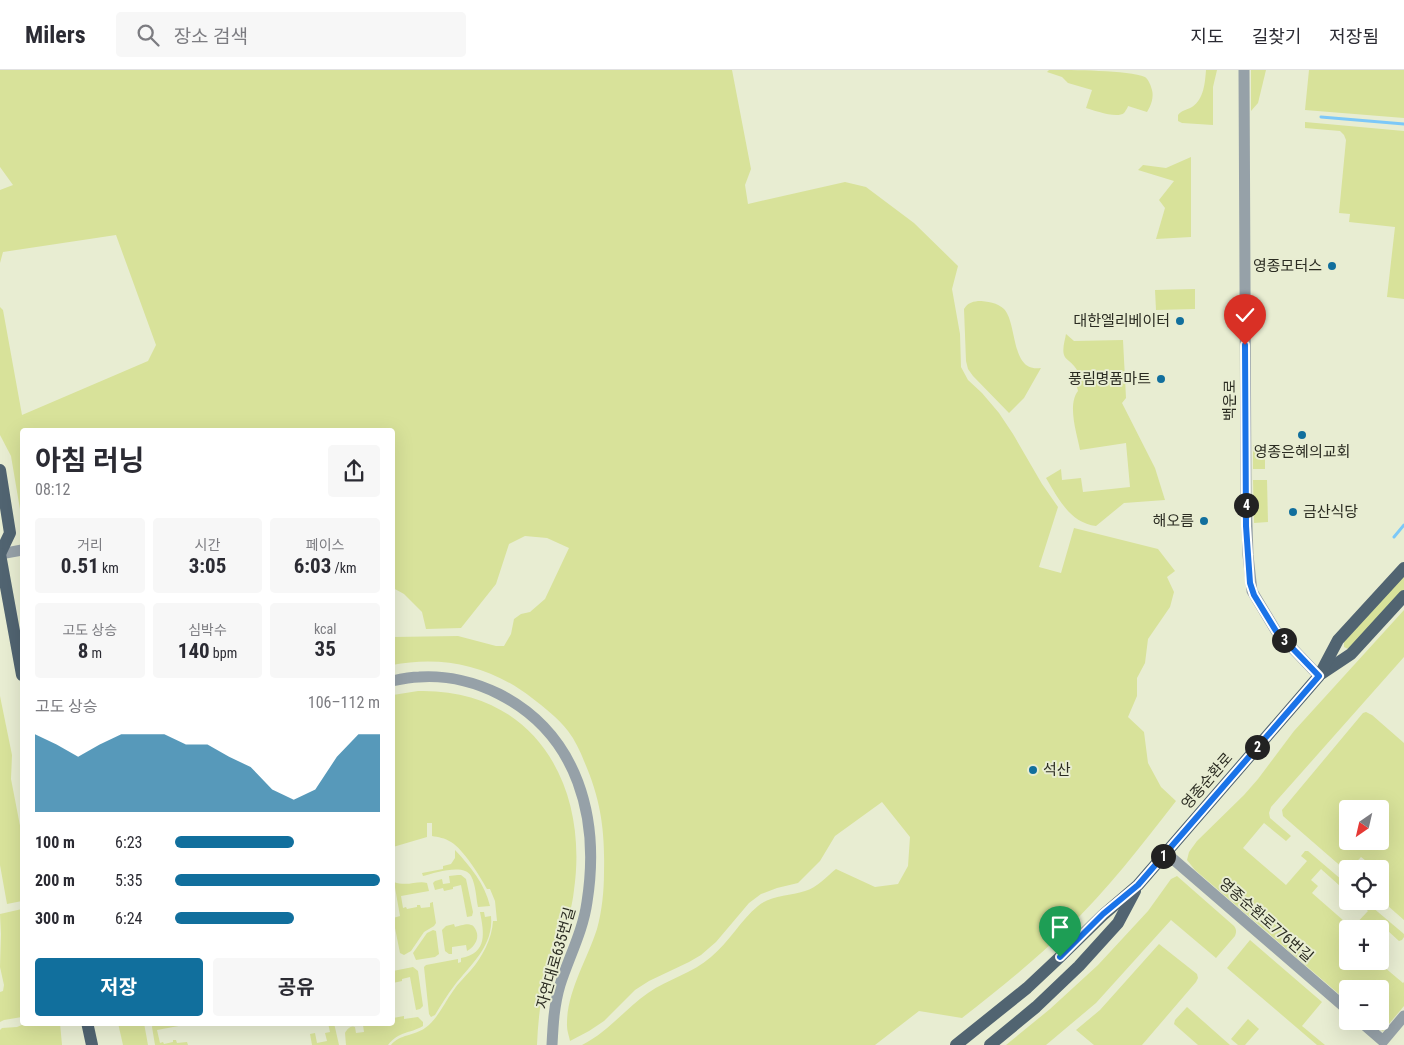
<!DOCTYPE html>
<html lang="ko">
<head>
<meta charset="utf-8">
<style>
	body { margin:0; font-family:"Roboto Condensed","Noto Sans KR",sans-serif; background:#f7f7f7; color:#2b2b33; height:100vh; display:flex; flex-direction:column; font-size:19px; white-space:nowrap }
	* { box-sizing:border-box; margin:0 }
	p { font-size:16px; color:#7c7c81 }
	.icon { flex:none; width:28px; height:28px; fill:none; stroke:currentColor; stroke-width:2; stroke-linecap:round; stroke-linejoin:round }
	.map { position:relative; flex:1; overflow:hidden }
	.side { position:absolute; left:20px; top:358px; width:375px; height:598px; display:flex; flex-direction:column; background:#fff; border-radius:5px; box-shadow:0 5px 20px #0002 }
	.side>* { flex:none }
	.needle { width:32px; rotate:214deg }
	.controls { position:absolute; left:1339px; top:730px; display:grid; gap:10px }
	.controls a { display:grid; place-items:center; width:50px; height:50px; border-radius:5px; background:#fff; box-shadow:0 5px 20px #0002; font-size:25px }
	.pin { position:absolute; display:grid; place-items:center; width:42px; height:42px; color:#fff; margin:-51px -21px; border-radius:50% 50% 50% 0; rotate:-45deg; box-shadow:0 0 5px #0007 }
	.pin .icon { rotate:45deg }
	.km { position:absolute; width:25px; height:25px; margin:-12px; border-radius:50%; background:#222; color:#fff; font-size:14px; line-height:25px; text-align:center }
	.round { display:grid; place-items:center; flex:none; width:52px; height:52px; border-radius:5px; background:#f7f7f7 }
	.overview { display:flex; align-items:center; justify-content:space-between; height:85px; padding:0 15px }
	h1 { font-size:28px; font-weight:700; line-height:38px }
	.metrics { display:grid; grid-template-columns:repeat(3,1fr); gap:8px; height:85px; padding:5px 15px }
	.metrics div { display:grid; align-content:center; border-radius:5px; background:#f7f7f7; text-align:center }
	.metrics b { font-size:21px; font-weight:700 }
	.metrics small { font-size:14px; font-weight:400 }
	.metrics p { font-size:14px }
	.chart { height:140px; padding:10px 15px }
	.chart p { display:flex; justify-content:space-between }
	.chart svg { width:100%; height:90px; margin-top:5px; fill:#116f9d; opacity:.7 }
	.primary-button { display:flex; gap:10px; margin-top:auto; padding:10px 15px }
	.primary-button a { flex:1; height:58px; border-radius:5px; background:#116f9d; color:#fff; font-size:20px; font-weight:700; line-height:58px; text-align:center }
	.primary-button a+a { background:#f7f7f7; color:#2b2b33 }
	ul { padding:0 15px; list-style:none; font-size:16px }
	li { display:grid; grid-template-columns:80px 60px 1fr; align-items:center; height:38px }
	li i { height:12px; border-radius:6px; background:#116f9d }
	header { display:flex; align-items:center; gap:30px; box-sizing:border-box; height:70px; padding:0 25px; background:#fff; border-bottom:1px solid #e1e1e2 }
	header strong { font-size:24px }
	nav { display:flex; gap:28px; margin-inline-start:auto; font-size:18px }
	.search { width:350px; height:45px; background:#f7f7f7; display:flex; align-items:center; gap:12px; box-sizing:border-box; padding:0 18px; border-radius:5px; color:#7c7c81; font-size:19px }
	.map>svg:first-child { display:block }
	.green { fill:#d8e29a; fill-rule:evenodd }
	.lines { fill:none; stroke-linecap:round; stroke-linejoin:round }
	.stream { stroke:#7cc8f8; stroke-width:3 }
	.minor { stroke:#96a1a8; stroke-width:11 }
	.major { stroke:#516471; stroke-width:12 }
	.route-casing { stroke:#fff; stroke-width:10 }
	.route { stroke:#1a73e8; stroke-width:6 }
	.poi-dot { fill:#116f9d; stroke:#e8edd2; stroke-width:2 }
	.labels { text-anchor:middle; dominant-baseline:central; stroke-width:4; stroke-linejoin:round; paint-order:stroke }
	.poi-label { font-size:15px; fill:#2b2c22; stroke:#e8edd2; text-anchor:end }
	.street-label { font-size:15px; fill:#2b2c22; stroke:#e8edd2 }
</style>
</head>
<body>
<header>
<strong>Milers</strong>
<div class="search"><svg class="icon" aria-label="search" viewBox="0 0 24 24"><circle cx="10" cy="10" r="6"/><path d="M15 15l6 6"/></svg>장소 검색</div>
<nav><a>지도</a><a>길찾기</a><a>저장됨</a></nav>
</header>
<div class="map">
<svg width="1404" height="975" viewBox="0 0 1404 975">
	<rect width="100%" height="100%" fill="#e8edd2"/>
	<!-- green -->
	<g class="green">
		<path d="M0 0H732L751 99 745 115 748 134 845 112 866 117 914 153 958 196 952 219 960 264 961 297 968 310 982 323 999 343 1013 364 1042 414 1058 437 1039 497 1061 503 1074 458 1158 479 1175 501 1167 507 1174 522 1170 537 1148 569 1145 593 1137 608V626L1128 647 1144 662 1148 693 1161 717 1176 731C1142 775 1107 820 1067 859 1034 891 998 920 962 948L919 941 875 975H582C608 962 625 939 648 923 668 909 693 903 711 887 729 872 741 850 758 836 771 825 790 826 805 821 817 818 827 806 836 799L875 817 898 814 908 796 910 767 882 732 835 766 820 791 798 813 777 818 761 824 749 833 716 872 701 885 689 892 649 911 635 920 604 951 589 961 570 971C569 966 567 961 567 956 566 923 587 890 597 859 602 841 604 821 604 802 605 761 601 730 584 691 580 681 575 670 568 661 558 648 545 638 532 628 491 596 443 585 392 595L393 567 458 566 496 576H504L511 564 514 549 521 544 530 542 545 529 569 478 547 468 525 466 509 474 496 514 461 558 426 559 422 542 404 524 393 518 392 360H22V451L11 386 0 365V237L3 240 22 345 148 291 156 275 116 165 3 182 0 193V120L13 115 0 97Z"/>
		<path d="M1049 0C1070 0 1129 0 1145 7 1149 10 1151 16 1152 20 1154 27 1151 36 1147 42L1128 36C1128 37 1125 42 1124 43 1117 49 1093 40 1086 38L1092 20 1068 13 1062 7 1047 2Z"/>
		<path d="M1206 0H1217L1213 17V55L1182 53 1178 51V45C1182 40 1187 40 1192 37 1204 29 1205 13 1206 0Z"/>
		<path d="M1251 0H1266L1258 33 1251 41Z"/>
		<path d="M1309 0H1404V48L1305 40Z"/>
		<path d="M1305 52 1404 61V229L1387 227 1395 157 1349 152 1350 144 1339 143 1346 70 1344 65 1340 61 1305 58Z"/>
		<path d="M1191 87V167L1156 169 1165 138 1159 130 1174 111 1138 100 1143 95 1166 98Z"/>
		<path d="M1195 219V239L1156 240 1155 220Z"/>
		<path d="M978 231C987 231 998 233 1004 239 1018 254 1010 303 1041 298L1024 328 1009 343 973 306 968 299 966 291 964 239C968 233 971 232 978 231Z"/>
		<path d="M1066 264 1074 271 1123 270 1126 328 1122 333 1155 398 1165 430 1124 433 1096 456C1070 453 1058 428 1046 408L1061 399 1062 410 1081 408 1083 422 1130 417 1126 373 1080 380C1077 364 1067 335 1078 321L1077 317 1080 316C1081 305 1078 299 1069 291 1067 289 1065 288 1064 285 1062 279 1065 270 1066 264Z"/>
		<rect x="1253" y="375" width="12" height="24"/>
		<path d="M1253 410H1267L1268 452 1254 453Z"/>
		<path d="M1404 504V521L1348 579 1344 577V572Z"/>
		<path d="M1404 540V587L1271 737 1269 743 1270 748 1291 766 1286 771 1264 753 1243 778 1286 815 1307 791 1301 786 1305 781H1308L1342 810 1340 816 1321 799 1311 810 1318 816 1312 823 1352 858 1368 841 1357 831H1365L1404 864V867L1402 870 1399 871 1376 850 1369 859H1348V891H1377L1403 913 1404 912V936L1383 961 1371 951H1380V919H1348L1347 931 1195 800 1187 790 1189 782 1197 771 1244 725 1258 709 1294 661Z"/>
		<path d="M418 621C534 618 589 715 574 820 572 838 567 855 561 872 557 884 551 895 547 907 540 929 538 952 537 975H391C400 964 414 966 425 958 438 949 444 933 453 921 458 913 465 907 471 900 482 887 492 869 493 851H497L495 831 490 819H487C480 806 463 779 451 772 445 768 438 767 432 766V753H427V767L393 777V625Z"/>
		<path d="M0 626 12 685 11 709 22 766V831L7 834 0 795Z"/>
		<path d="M1366 642 1372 645 1404 673V850L1380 829V799H1367L1370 794 1361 787 1350 799H1344L1283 746 1282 740 1363 643ZM1348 739H1380V771H1348Z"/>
		<path d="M455 780C470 796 485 814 490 836L478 837C476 828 476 815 471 806 464 793 435 803 423 806L422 803 443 799V796L451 794 455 788Z"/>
		<path d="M458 805H461L466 809 473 842 472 846 467 847 461 815 453 817V819L444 821 443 818 435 820 433 813 435 811 442 809 443 814 450 813 449 806Z"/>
		<path d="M1177 806 1234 856C1236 859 1237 861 1235 866L1216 888 1171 850 1096 933 1046 975H1006L1050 939 1098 895 1148 841 1171 809Z"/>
		<path d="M394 812C407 817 418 810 427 813L429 821 401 826 403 838 406 837 407 839 417 837V835H420L421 838 430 837V833L433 832V834L436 853 434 856 424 862 411 881 404 885 400 883 393 848 400 846Z"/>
		<path d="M22 839V947L4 950 0 952V922L3 921 4 915 0 897 1 864 0 844Z"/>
		<path d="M480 842H484L485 847 491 846C494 876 470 895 454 916 447 925 441 935 435 945L431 947 429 944 424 897 426 895 458 889V893L461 892V888C488 883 484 863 480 842Z"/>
		<path d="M454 854 455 857C459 856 468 853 471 855 473 855 473 856 474 857 481 866 476 876 467 881L466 875 452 877V884H449L445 881 442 860 446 856Z"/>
		<path d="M433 860 436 861 439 884 435 887 416 890 413 883 427 863Z"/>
		<path d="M1250 870 1322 932 1302 956 1325 975H1317L1227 898Z"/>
		<path d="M1159 874 1197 904 1198 908 1196 912 1142 975H1094L1076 960 1100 940Z"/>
		<path d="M413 897 418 901 423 936 420 939 416 940 410 907 402 909V911L393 913V901Z"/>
		<path d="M1187 937 1230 975H1198L1174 954 1175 950Z"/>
		<path d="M404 946V949L418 947 423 952V956C409 964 399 961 388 975H346L345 963C347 959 351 955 355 957L356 963 364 962 363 955 365 954 392 952 393 948Z"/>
		<path d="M1248 949 1259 959 1245 975H1238L1231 969Z"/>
		<path d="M27 953H60L62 975H0V960L2 958 17 957Z"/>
		<path d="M118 953H144L148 975H123Z"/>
		<path d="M153 953H183L184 955 157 960 160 973 163 972 164 974 173 972V970H176L177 973 187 972 188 975H155L152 957Z"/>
		<path d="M328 953H334L339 975H312L310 964 315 963 317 973 327 971 325 963 330 962Z"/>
	</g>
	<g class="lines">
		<!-- stream -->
		<g class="stream">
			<path d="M1321 47 1404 54"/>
			<path d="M1394 467 1404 455"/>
		</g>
		<!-- minor -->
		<g class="minor">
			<path d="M1244 0 1246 425 1248 485 1252 521 1276 561 1319 606"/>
			<path d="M0 484 22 480"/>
			<path d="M392 611C401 609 410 607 419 607 446 605 475 612 499 624 579 665 600 749 587 832 583 861 569 887 560 915 554 935 553 955 552 975"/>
			<path d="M1166 783 1348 940"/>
			<path d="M1360 951 1383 971 1404 946"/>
		</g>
		<!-- major -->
		<g class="major">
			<path d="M0 400 10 463 0 484"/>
			<path d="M0 484 22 605"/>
			<path d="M1321 604 1351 584 1404 526"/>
			<path d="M87 952 92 975"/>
			<path d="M956 975 1027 918 1060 887 1103 845 1138 815 1319 606 1338 570 1404 498"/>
			<path d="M990 975 1036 937 1079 896 1118 853 1135 821"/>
		</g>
	</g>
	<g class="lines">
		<defs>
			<path id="route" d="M1060 887 1103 844 1138 815 1319 606 1276 561 1254 525 1250 513 1246 456 1245 275"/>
		</defs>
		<!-- route casing -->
		<use href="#route" class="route-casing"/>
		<!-- route -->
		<use href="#route" class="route"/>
	</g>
	<!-- markers -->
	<g class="poi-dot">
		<circle cx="1332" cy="196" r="5"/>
		<circle cx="1180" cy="251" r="5"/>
		<circle cx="1161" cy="309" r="5"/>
		<circle cx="1302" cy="365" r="5"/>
		<circle cx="1293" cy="442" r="5"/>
		<circle cx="1204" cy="451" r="5"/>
		<circle cx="1033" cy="700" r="5"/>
	</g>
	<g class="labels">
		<!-- poi labels -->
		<g class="poi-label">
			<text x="1322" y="196">영종모터스</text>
			<text x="1170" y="251">대한엘리베이터</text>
			<text x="1151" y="309">풍림명품마트</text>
			<text x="1302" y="382" text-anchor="middle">영종은혜의교회</text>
			<text x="1303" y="442" text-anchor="start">금산식당</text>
			<text x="1194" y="451">해오름</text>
			<text x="1043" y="700" text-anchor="start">석산</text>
		</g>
		<!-- street labels -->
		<g class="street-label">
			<text transform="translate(1230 330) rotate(-90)">백운로</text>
			<text transform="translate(1207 711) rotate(-49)">영종순환로</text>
			<text transform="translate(1266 850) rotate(41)">영종순환로776번길</text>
			<text transform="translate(556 888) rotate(-74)">자연대로635번길</text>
		</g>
	</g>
</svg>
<div class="controls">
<a><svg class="needle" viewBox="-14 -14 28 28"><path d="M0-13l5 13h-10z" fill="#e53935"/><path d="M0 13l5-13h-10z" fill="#7c7c81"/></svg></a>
<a><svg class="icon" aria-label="locate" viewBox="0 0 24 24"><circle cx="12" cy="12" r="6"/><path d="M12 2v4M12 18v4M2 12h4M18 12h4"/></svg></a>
<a>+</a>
<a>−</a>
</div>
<div class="pin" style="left:1060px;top:887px;background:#1e9e55"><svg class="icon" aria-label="arrive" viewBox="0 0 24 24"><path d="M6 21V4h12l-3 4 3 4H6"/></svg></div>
<div class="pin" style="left:1245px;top:275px;background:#d93025"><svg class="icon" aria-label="check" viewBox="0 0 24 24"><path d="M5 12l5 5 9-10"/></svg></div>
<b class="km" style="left:1163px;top:786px">1</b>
<b class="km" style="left:1257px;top:677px">2</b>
<b class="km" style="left:1284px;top:570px">3</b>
<b class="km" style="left:1246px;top:435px">4</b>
<section class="side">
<div class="overview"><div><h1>아침 러닝</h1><p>08:12</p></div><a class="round"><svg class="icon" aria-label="share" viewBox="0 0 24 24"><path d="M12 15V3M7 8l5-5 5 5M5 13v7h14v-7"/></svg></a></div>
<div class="metrics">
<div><p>거리</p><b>0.51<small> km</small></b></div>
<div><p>시간</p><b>3:05</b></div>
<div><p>페이스</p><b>6:03<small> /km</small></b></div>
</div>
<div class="metrics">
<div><p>고도 상승</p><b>8<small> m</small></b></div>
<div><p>심박수</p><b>140<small> bpm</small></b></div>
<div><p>kcal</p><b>35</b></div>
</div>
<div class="chart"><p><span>고도 상승</span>106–112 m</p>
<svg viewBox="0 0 160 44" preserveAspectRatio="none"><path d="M0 44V6L10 11L20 17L30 11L40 6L50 6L60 6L70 11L80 11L90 17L100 22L110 33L120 38L130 33L140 17L150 6L160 6V44z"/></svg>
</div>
<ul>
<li><b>100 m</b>6:23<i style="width:58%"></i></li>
<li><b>200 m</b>5:35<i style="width:100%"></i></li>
<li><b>300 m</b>6:24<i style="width:58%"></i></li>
</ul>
<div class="primary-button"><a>저장</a><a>공유</a></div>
</section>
</div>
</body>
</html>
